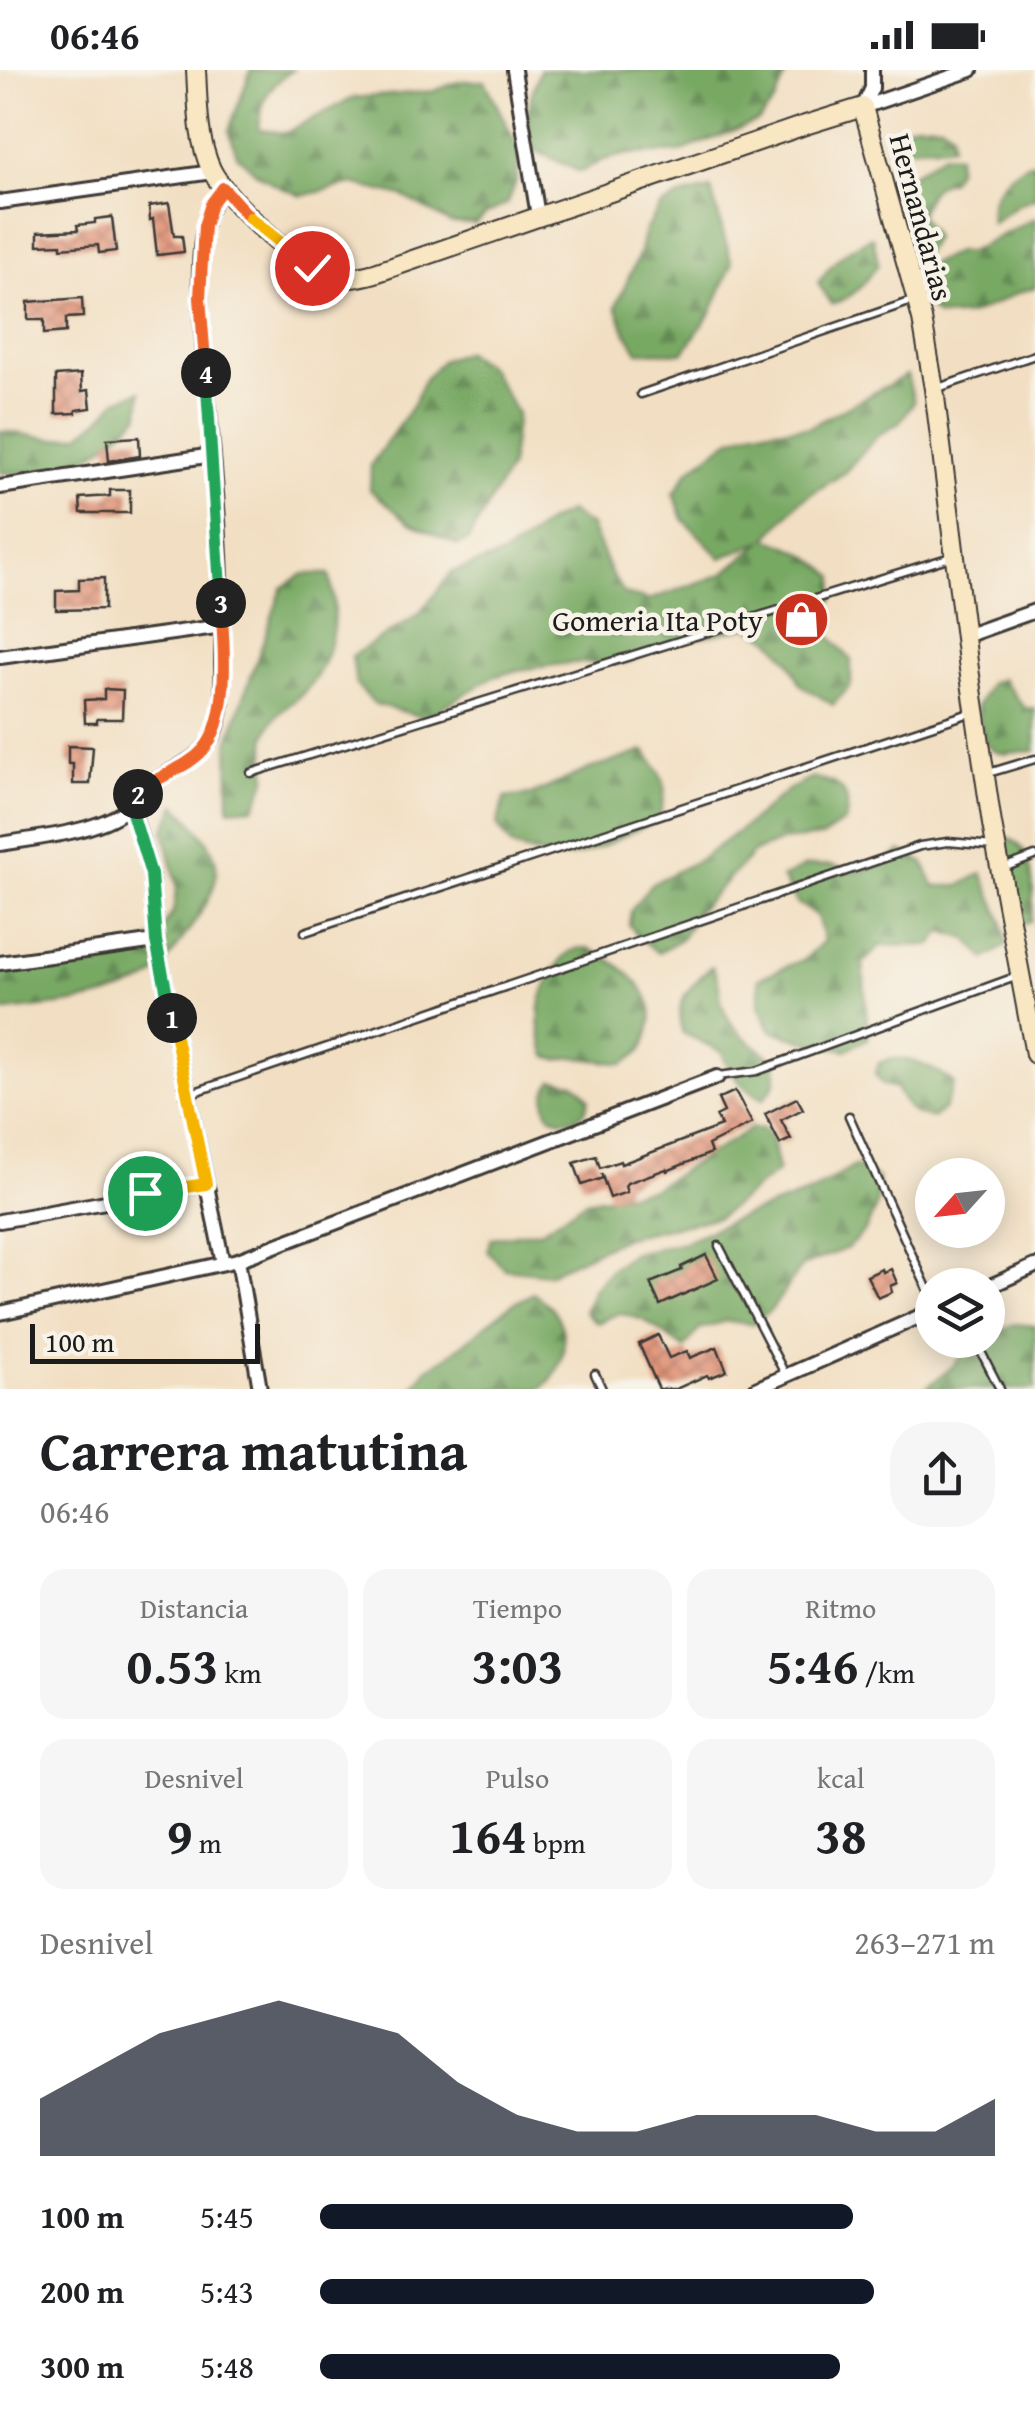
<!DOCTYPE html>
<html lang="es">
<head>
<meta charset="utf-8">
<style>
	body { margin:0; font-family:"Gentium Book Plus",serif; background:#f6f6f6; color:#202124; height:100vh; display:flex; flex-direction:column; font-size:38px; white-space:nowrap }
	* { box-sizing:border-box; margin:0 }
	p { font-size:32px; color:#757577 }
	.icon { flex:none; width:55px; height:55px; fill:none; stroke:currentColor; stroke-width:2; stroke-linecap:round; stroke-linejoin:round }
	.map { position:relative; height:1319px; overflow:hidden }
	.side { display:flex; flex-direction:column; background:#fff; flex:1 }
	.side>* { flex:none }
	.needle { width:65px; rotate:243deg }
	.controls { position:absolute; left:915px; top:1088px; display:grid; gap:20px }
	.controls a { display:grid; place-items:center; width:90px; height:90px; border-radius:50%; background:#fff; box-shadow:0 5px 25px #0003; font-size:50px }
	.scale { position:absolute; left:30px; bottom:25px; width:230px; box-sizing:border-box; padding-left:10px; border:5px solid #1c1c1c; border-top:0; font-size:28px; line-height:35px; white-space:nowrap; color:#1c1c1c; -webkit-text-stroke:8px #f7f3e8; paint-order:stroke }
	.pin { position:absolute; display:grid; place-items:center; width:85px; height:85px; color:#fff; margin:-42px; border:5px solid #fff; border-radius:50%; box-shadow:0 2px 10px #0007 }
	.km { position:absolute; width:50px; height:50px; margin:-25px; border-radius:50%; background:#222; color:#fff; font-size:28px; line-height:50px; text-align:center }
	.round { display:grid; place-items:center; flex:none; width:105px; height:105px; border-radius:40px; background:#f6f6f6 }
	.headline { display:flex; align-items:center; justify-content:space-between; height:170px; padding:0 40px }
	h1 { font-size:55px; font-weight:800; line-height:75px }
	.stats { display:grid; grid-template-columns:repeat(3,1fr); gap:15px; height:170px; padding:10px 40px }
	.stats div { display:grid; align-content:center; border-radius:25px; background:#f6f6f6; text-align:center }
	.stats b { font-size:50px; font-weight:800 }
	.stats small { font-size:28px; font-weight:400 }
	.stats p { font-size:28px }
	.chart { height:280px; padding:20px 40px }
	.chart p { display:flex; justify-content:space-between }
	.chart svg { width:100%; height:180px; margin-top:10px; fill:#111827; opacity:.7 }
	ul { padding:0 40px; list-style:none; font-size:32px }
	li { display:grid; grid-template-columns:160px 120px 1fr; align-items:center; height:75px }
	li i { height:25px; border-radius:12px; background:#111827 }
	.status { display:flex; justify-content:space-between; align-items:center; height:70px; padding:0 50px; background:#fff; direction:ltr }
	.status svg { height:28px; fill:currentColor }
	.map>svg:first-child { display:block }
	.forest { fill:url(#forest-firs); stroke:#4a6240; stroke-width:2.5 }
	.building { fill:url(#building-cross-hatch) }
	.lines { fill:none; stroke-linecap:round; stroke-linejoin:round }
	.lane-casing { stroke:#3c3935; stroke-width:11 }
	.street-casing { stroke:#3c3935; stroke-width:18 }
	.secondary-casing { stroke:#3c3935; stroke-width:22 }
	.lane { stroke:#fff; stroke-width:6 }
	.street { stroke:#fff; stroke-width:12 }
	.secondary { stroke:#f9e7c3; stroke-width:18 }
	.split-1-casing { stroke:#fff; stroke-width:20 }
	.split-2-casing { stroke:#fff; stroke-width:20 }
	.split-3-casing { stroke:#fff; stroke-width:20 }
	.split-4-casing { stroke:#fff; stroke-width:20 }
	.split-5-casing { stroke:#fff; stroke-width:20 }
	.split-6-casing { stroke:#fff; stroke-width:20 }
	.split-1 { stroke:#f5b400; stroke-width:12 }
	.split-2 { stroke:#22a559; stroke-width:12 }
	.split-3 { stroke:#f0652b; stroke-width:12 }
	.split-4 { stroke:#22a559; stroke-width:12 }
	.split-5 { stroke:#f0652b; stroke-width:12 }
	.split-6 { stroke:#f5b400; stroke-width:12 }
	.labels { text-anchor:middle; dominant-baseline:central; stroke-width:9; stroke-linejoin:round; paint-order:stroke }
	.street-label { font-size:30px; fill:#1c1c1c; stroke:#f7f3e8 }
	.poi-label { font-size:30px; fill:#1c1c1c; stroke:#f7f3e8; text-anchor:end }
</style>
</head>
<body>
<div class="status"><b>06:46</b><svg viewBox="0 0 49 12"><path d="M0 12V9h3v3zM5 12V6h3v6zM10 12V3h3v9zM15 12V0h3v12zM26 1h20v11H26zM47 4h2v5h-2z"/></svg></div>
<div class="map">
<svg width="1035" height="1319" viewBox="0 0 1035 1319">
	<defs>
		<pattern id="forest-firs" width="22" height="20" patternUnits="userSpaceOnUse" patternTransform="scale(2.5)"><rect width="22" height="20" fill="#78a964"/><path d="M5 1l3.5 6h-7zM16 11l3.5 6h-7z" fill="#628952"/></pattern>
		<pattern id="building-cross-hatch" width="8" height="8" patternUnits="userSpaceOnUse" patternTransform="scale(2.5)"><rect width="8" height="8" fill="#e19075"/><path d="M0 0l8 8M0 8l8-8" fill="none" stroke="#b6755f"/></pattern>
	</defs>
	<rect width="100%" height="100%" fill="#f7f3e8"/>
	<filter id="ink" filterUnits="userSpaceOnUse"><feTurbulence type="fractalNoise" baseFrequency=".01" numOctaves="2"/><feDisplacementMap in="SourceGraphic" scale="20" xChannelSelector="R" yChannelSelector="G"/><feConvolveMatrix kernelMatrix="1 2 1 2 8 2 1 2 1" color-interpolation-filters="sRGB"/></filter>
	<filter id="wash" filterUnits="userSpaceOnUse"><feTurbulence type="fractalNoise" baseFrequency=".0048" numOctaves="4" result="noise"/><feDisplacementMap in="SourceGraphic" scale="40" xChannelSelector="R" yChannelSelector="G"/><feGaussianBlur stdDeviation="2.25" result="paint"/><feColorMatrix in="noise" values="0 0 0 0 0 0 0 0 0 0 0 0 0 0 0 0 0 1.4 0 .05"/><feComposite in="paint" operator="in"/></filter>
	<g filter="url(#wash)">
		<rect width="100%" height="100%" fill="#f2dfc3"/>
		<!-- forest -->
		<g class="forest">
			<path d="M251 0H293C266 18 262 28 259 59L285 63 353 28 434 21 460 11H485L520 82 516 111 508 133 485 145 475 154 450 153 403 126 352 114 302 126 279 117 255 102 237 85 229 60Z"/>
			<path d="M540 0H786L785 7 775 31 759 51 679 82 628 84 603 90 580 102 532 79C525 44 527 33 540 0Z"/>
			<path d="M916 53 941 54 952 62V75C939 78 928 76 915 77 904 79 900 82 889 79L904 57Z"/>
			<path d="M943 84 957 85V98L951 110C929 115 927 126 920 145L934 167 922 189C916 177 917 167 914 154 910 139 902 130 900 112Z"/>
			<path d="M1029 93H1035V129C1018 131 1005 144 992 153 985 126 1005 105 1029 93Z"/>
			<path d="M711 119 732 194 712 241 683 283 638 282 625 261 616 236 639 185 645 160 661 136 684 125Z"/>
			<path d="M1035 148V218C1011 222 994 237 972 244 961 247 949 246 937 246L919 228 917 215 922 203 930 194 956 182H969Z"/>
			<path d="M873 167 878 194C866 212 854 228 832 234L818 213C835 189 846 179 873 167Z"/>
			<path d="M465 282 489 297 517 343 510 397 468 470 458 475 410 453 370 420 371 395 413 335 424 310 442 290Z"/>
			<path d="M907 305 914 332 899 353 877 366 844 403 800 431 767 468C798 480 809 483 835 507L833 530 816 550 851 590V615L833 635 801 615 789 591 771 570 748 557 671 573 625 593H570L518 600 493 607 425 648 375 634 356 615 352 586 419 544 452 502 500 486 522 473 546 453 569 442 591 456 611 504 624 524 649 530 723 504 763 471 721 488 683 449 674 424 688 401 729 370 755 360 809 357Z"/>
			<path d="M141 321 139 346C127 357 115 368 102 378 73 399 35 404 0 403V361L56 369 80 365 100 349 117 330Z"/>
			<path d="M303 504H329C340 547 333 596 299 627 286 637 274 645 268 661 262 674 267 693 266 708 265 718 259 727 254 737L229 739 228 672 282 518Z"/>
			<path d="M1002 609 1025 638 1035 639V681C1026 681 1019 682 1010 683 982 688 981 656 977 636L990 613Z"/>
			<path d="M645 681C667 713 669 713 658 751 611 766 584 799 532 783 525 781 515 779 510 774 505 769 501 760 497 754L505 728 531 725 589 699Z"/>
			<path d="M812 708C840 711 853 723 845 751L822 767 781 771 754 782 696 843 682 868 658 883 637 865 629 855 631 841 650 815 702 788 748 754 788 720Z"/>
			<path d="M176 735C229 788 228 807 184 867 175 880 164 899 150 909 144 913 135 915 129 918 88 935 43 936 0 942V897L83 898 112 889 159 864 173 842 177 816 164 761Z"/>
			<path d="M1006 768C1035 775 1035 821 1031 851L1019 855 1002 782Z"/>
			<path d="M901 781 924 793 934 816H959L982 803 1002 850 1007 875 985 889 967 869 942 861 932 875 880 876 863 893 868 968 846 980 820 975 771 961 759 936V908L805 889 824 871 817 846 796 832 782 808 806 796 831 795 856 802 880 795Z"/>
			<path d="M588 878C618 892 660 920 650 958 648 965 646 975 641 980 637 985 628 990 623 994L572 987 559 990 547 986C541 971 538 953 540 937 541 923 559 887 572 881 576 879 584 878 588 878Z"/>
			<path d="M712 896C721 912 718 917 722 934 730 961 754 974 775 991 778 1008 776 1017 763 1029 744 1020 728 1003 722 982L683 963C671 932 691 916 712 896Z"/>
			<path d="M892 988C915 989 936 999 954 1013L944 1039 932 1048C908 1044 907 1038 896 1018L883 1015 875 1004 879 993Z"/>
			<path d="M553 1010C571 1012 579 1012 589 1029L585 1042C572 1051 564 1052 550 1046 543 1031 543 1023 553 1010Z"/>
			<path d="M752 1058 764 1059 772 1070 778 1101 719 1147 626 1167 548 1204 505 1199 487 1181 491 1168 542 1160 586 1131 652 1119Z"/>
			<path d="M855 1096 878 1108 877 1135 866 1159 848 1178 802 1196 772 1239 752 1254 726 1251 700 1259 684 1278 644 1250 619 1243 597 1253 584 1241 594 1218 613 1197 634 1183 684 1172 735 1149 811 1122Z"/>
			<path d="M533 1223C539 1228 547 1233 552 1239 572 1262 565 1303 540 1319H412L427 1299 448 1286 511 1235Z"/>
			<path d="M1015 1254 1035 1256V1319H925L951 1298 969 1278 979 1270H988L989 1263Z"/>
		</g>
		<g id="blocks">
			<!-- building -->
			<g class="building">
				<path d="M169 133 174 166H182L184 182 157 185 153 149 150 150 149 136Z"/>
				<path d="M112 147 116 181 99 183 98 175 61 178V174L38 175V162L78 160 77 155 95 153V149Z"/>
				<path d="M82 228 83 247 66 248V262L44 264V250H28V232Z"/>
				<path d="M81 304 82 321 89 320 91 338 76 340V343L56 344V306Z"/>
				<path d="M139 367 140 386 109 391 107 369Z"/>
				<path d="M110 420H130V443H81L80 428 110 426Z"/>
				<path d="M104 508V539L56 540V521L79 520V509Z"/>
				<path d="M104 619 123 620 122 649H97V653H85L84 630 104 629Z"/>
				<path d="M68 676 93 677 90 714H73V694H68Z"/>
				<path d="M735 1021 752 1053 708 1075 711 1083 667 1101 666 1099 627 1113 625 1116 627 1122 610 1128 601 1103 603 1108 582 1115 574 1093 596 1086 600 1098 620 1091 621 1094 721 1056 716 1046 724 1042 718 1029Z"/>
				<path d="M797 1028 803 1039 781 1050 791 1069 780 1074 765 1044Z"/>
				<path d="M706 1185 718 1209 660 1235 650 1213 682 1200 681 1197Z"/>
				<path d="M882 1199 883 1202 891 1199 897 1213 890 1216 892 1222 878 1228 867 1206Z"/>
				<path d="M658 1265 669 1288 687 1281 690 1288 717 1277 727 1301 709 1308 707 1305 676 1319H659L639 1274Z"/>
			</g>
		</g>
	</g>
	<g filter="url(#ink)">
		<use href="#blocks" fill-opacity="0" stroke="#3c3935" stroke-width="2.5"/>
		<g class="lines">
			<defs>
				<g id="lane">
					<path d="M935 319 1035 285"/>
					<path d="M641 324 915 230"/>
					<path d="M251 703 954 486"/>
					<path d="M985 704 1035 689"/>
					<path d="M1003 798 1035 786"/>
					<path d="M305 862 973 642"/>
					<path d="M718 1006 757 1001 1018 906"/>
					<path d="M189 1024 920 776 948 772 994 776"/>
					<path d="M849 1046 932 1229"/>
					<path d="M719 1176 785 1304"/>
					<path d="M975 1270 1000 1319"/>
					<path d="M595 1304 602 1319"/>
				</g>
				<g id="street">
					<path d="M514 0 538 146"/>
					<path d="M863 37 971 0"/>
					<path d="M863 37 872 18V0"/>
					<path d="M0 132 212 102"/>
					<path d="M0 417 213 385"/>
					<path d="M965 566 1035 541"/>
					<path d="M0 587 223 556"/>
					<path d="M131 736 151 804 156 871 223 1193"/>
					<path d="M0 774C35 768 104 762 130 736 139 727 142 718 156 710 177 697 202 688 214 664 225 641 222 614 222 589 224 484 212 377 203 272 200 235 195 169 211 137 214 130 219 124 223 118"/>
					<path d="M0 893 156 871"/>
					<path d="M0 1151 206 1114"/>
					<path d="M238 1190 260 1319"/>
					<path d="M988 1217 1035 1196"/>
					<path d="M0 1243 238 1190 717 1007"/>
					<path d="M756 1319 932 1241"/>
				</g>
				<path id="secondary" d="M196 0C198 33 197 68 211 99 225 129 298 196 330 206 345 211 360 207 375 203L802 56 863 37 922 249 934 319 968 592 992 754 1035 984"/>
			</defs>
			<!-- lane casing -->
			<use href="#lane" class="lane-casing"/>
			<!-- street casing -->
			<use href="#street" class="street-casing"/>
			<!-- secondary casing -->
			<use href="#secondary" class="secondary-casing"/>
			<!-- lane -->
			<use href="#lane" class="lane"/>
			<!-- street -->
			<use href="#street" class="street"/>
			<!-- secondary -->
			<use href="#secondary" class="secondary"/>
		</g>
	</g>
	<g class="lines" filter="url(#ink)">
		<defs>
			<path id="split-1" d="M145 1123 206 1114 172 948"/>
			<path id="split-2" d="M138 724 130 736 151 804 156 871 172 948"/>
			<path id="split-3" d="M138 724C156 705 185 700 203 680 231 649 224 573 221 533"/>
			<path id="split-4" d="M206 303 221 533"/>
			<path id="split-5" d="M206 303 200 228 204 156 211 134 223 118 250 148"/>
			<path id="split-6" d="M250 148 312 198"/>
		</defs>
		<!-- split-1 casing -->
		<use href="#split-1" class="split-1-casing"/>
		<!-- split-2 casing -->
		<use href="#split-2" class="split-2-casing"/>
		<!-- split-3 casing -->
		<use href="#split-3" class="split-3-casing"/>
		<!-- split-4 casing -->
		<use href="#split-4" class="split-4-casing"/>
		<!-- split-5 casing -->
		<use href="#split-5" class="split-5-casing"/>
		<!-- split-6 casing -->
		<use href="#split-6" class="split-6-casing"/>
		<!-- split-1 -->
		<use href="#split-1" class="split-1"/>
		<!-- split-2 -->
		<use href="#split-2" class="split-2"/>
		<!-- split-3 -->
		<use href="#split-3" class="split-3"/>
		<!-- split-4 -->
		<use href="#split-4" class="split-4"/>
		<!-- split-5 -->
		<use href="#split-5" class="split-5"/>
		<!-- split-6 -->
		<use href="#split-6" class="split-6"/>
	</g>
	<!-- icons -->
	<defs>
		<symbol id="shop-disc" viewBox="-11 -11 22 22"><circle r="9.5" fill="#c8321e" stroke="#f7f3e8"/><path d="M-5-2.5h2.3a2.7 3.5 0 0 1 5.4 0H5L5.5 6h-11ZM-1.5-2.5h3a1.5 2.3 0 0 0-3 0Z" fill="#fff"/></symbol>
	</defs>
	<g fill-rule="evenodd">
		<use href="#shop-disc" x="770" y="518" width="63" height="63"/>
	</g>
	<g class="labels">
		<!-- street labels -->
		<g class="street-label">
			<text transform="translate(922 147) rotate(75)">Hernandarias</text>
		</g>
		<!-- poi labels -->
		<g class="poi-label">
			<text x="763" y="550">Gomeria Ita Poty</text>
		</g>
	</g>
</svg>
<div class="controls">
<a><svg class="needle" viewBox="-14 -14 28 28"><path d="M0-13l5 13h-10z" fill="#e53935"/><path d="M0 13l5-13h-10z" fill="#757577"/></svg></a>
<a><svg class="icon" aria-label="layers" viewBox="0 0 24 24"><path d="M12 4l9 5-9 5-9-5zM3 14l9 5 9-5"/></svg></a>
</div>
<div class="scale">100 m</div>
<div class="pin" style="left:145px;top:1123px;background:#1e9e55"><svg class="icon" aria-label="arrive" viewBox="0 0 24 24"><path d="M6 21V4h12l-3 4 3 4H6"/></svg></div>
<div class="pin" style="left:312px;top:198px;background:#d93025"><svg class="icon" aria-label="check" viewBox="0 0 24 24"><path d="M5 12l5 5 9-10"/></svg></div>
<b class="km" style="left:172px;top:948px">1</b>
<b class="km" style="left:138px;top:724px">2</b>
<b class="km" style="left:221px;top:533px">3</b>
<b class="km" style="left:206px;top:303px">4</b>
</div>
<section class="side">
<div class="headline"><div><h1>Carrera matutina</h1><p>06:46</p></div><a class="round"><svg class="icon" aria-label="share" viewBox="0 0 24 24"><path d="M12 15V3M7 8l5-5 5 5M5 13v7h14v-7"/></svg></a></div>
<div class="stats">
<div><p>Distancia</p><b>0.53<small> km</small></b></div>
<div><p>Tiempo</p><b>3:03</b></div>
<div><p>Ritmo</p><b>5:46<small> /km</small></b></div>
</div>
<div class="stats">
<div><p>Desnivel</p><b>9<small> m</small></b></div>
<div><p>Pulso</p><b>164<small> bpm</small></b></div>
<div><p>kcal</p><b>38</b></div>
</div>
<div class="chart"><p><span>Desnivel</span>263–271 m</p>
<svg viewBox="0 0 160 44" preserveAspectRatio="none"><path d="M0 44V30L10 22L20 14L30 10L40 6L50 10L60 14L70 26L80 34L90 38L100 38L110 34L120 34L130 34L140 38L150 38L160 30V44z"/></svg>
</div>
<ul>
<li><b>100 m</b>5:45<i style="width:79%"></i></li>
<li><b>200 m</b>5:43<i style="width:82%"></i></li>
<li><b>300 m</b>5:48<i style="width:77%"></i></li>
</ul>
</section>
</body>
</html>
